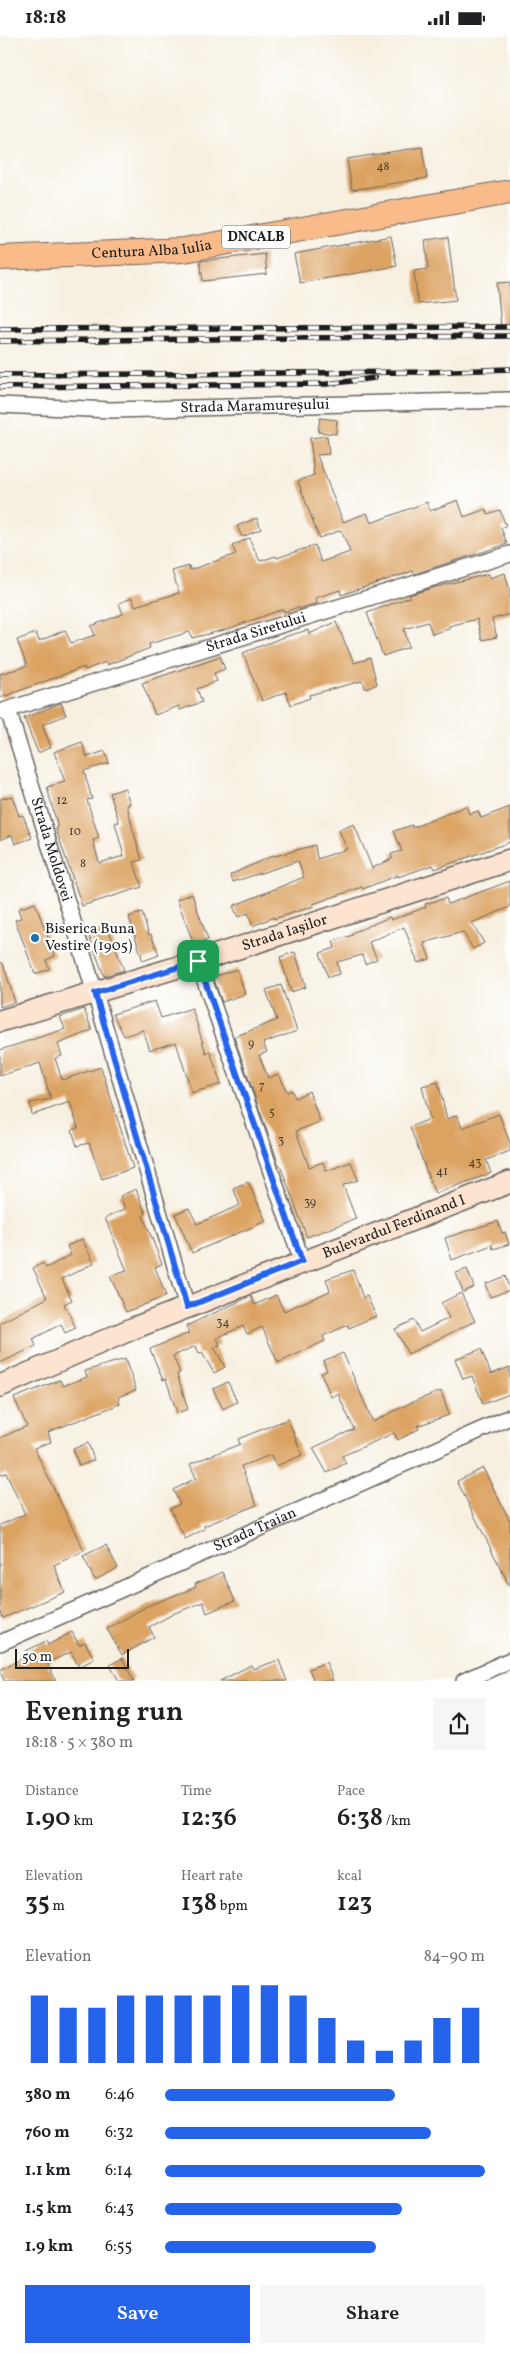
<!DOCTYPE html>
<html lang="en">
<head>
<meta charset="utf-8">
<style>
	body { margin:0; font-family:Vollkorn,serif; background:#f6f6f6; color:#202124; height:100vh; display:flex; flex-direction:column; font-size:19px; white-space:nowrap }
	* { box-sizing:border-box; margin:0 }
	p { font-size:16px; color:#757577 }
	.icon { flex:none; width:28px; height:28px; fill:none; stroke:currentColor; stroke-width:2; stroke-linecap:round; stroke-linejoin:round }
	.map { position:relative; height:1646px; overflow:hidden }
	.panel { display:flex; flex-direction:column; background:#fff; flex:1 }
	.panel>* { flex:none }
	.scale { position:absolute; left:15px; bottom:12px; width:114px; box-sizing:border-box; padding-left:5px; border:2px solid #1c1c1c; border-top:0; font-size:14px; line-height:18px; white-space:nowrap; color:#1c1c1c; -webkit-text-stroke:4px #fff; paint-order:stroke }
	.pin { position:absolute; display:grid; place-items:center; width:42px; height:42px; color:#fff; margin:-21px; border-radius:10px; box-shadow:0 2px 8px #0006 }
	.round { display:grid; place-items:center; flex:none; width:52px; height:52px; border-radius:0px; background:#f6f6f6 }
	.overview { display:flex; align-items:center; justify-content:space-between; height:85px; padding:0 25px }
	h1 { font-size:28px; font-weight:600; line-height:38px }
	.figures { display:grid; grid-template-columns:repeat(3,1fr); gap:8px; height:85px; padding:5px 25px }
	.figures div { display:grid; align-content:center }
	.figures b { font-size:25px; font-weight:600 }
	.figures small { font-size:14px; font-weight:400 }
	.figures p { font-size:14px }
	.chart { height:140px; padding:10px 25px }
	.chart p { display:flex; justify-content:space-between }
	.chart svg { width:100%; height:90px; margin-top:5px; stroke:#2563eb; stroke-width:6 }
	.primary-button { display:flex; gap:10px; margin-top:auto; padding:10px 25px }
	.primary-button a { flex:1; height:58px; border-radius:0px; background:#2563eb; color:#fff; font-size:20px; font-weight:600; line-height:58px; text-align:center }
	.primary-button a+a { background:#f6f6f6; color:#202124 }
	ul { padding:0 25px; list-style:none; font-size:16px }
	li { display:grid; grid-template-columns:80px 60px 1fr; align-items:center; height:38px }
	li i { height:12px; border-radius:6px; background:#2563eb }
	.status { display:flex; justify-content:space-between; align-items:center; height:35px; padding:0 25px; background:#fff; direction:ltr }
	.status svg { height:14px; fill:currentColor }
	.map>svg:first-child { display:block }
	.building { fill:#dba362 }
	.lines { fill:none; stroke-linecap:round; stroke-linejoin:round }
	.street-casing { stroke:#696661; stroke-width:18 }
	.secondary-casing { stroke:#696661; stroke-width:24 }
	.primary-casing { stroke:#696661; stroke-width:26 }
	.street { stroke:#fff; stroke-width:15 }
	.secondary { stroke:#fde4d1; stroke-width:21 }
	.primary { stroke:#fabb8b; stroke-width:24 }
	.rail-casing { stroke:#1c1c1c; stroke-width:5.5 }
	.rail { stroke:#fff; stroke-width:4; stroke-dasharray:11; stroke-linecap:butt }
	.route-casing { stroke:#fff; stroke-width:10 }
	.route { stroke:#2563eb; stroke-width:6 }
	.poi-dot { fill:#1f6fb2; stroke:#fff; stroke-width:2 }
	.labels { text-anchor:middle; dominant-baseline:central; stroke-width:4.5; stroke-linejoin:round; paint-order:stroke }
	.number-label { font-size:12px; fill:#4c3e2e }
	.shield { fill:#fff; stroke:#606060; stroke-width:1 }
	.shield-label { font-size:14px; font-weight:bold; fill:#1c1c1c }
	.street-label { font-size:15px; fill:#1c1c1c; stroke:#fff }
	.poi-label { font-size:15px; fill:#1c1c1c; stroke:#fff; text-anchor:start }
</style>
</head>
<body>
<div class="status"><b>18:18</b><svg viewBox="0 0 49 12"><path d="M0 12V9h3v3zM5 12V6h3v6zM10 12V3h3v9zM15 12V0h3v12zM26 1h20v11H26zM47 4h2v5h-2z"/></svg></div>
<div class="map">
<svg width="510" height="1646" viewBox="0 0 510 1646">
	<rect width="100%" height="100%" fill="#fff"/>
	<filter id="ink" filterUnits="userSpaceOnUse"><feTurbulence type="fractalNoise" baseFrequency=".02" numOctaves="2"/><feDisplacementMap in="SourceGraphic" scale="10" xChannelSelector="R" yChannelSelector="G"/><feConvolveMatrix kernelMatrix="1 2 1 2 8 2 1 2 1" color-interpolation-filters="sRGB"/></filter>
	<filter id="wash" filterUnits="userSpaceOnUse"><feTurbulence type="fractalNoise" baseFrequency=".0096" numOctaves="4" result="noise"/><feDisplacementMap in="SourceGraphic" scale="20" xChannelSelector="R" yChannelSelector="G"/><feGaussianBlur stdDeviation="1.12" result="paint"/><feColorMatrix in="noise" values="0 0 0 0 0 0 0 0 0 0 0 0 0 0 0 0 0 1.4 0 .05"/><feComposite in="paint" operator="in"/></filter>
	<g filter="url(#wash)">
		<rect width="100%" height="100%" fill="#f7f0e1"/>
		<g id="blocks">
			<!-- building -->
			<g class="building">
				<path d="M422 112 427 143 352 155 347 124Z"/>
				<path d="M391 201 397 231 300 248 294 219Z"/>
				<path d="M448 202 456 265 418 269 414 236 428 234 425 205Z"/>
				<path d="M265 219 267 239 203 246 200 226Z"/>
				<path d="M510 247V291L501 292 497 248Z"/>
				<path d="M320 383 337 385 336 399 318 397Z"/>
				<path d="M327 401 329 419 317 420 343 487 367 478 371 488 427 467 430 476 458 465 464 482 486 474 488 479 500 475 506 491 501 493 507 509 414 539 413 536 341 560 340 555 315 563 317 568 299 574 298 572 284 577 283 574 228 594 192 603 190 597 149 609 150 613 107 630 106 627 85 635 84 632 0 663V639L27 631 17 605 36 598 39 606 65 595 71 608 95 600 91 591 123 579 119 568 132 563 135 571 179 558 172 536 189 531 190 535 236 519 232 511 249 503 260 526 276 521 277 523 315 510 321 527 350 517 341 495 319 503 298 446 314 440 310 403Z"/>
				<path d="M257 483 261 494 242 502 237 491Z"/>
				<path d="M505 538 510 557V579L492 584 497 602 482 605 477 584 449 591V594L432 599 428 587 404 594 409 612 383 621 367 578 410 562 409 560 432 553 488 539 489 543Z"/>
				<path d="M336 587 354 628 370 623 377 649 366 654 362 646 309 660 310 663 291 670 286 657 262 666 243 618 281 603 308 595 309 599Z"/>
				<path d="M220 621 225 634 214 638 217 646 197 654 202 667 180 675 179 671 155 680 142 648Z"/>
				<path d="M61 668 66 680 42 690 51 712 38 718 24 683Z"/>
				<path d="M82 707 87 722 105 716 109 728 84 736 92 764 87 765 99 803 93 805 99 828 124 821 115 788 119 787 110 758 125 753 130 769 127 770 133 795 142 825 134 827 142 852 82 871 56 794 58 793 47 752 65 747 54 717Z"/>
				<path d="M12 761 19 781 23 780 32 803 15 809 12 800 0 805V764Z"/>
				<path d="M466 771 469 779 478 776 481 783 510 772V807L435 834 433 830 398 842V840L363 854 362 852 313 869 314 871 274 884V882L253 891 248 878 238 882 233 871 304 842 298 826 233 847 230 840 274 820 275 821 315 810 317 824 347 814 339 795 354 789 372 833 392 824 391 819 402 816 394 796 412 790V793Z"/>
				<path d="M510 846V872L472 888 484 908 473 914 463 897 424 908 430 924 418 928 404 892 369 907 377 924 365 929 362 920 337 927 340 939 328 942 320 918 335 913 333 906 353 900 352 898 390 882 391 885 426 872 425 869 446 863 448 869Z"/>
				<path d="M192 859 208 905 194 910 177 864Z"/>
				<path d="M35 868 55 921 46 925 49 934 35 939 15 885 21 883 18 874Z"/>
				<path d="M142 878 149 900 151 899 159 920 143 926 129 882Z"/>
				<path d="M108 893 124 935 104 941 89 900Z"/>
				<path d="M295 917 306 952 291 957 280 922Z"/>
				<path d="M0 928H3L15 967 0 972Z"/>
				<path d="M237 934 245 959 222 967 213 942Z"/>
				<path d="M281 950 297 996 263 1008 267 1017 259 1020 268 1043 279 1039 287 1057 292 1055 295 1063 309 1056 320 1087 296 1096 309 1132 323 1127 326 1136 351 1127 358 1145 343 1150 356 1184 307 1202 280 1130H279L234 1002 277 985 266 955Z"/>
				<path d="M155 966 161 983 192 973 206 1018 210 1016 221 1049 192 1058 176 1007 150 1015 143 995 124 1001 113 979Z"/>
				<path d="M84 974 92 995 58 1009 62 1021 55 1023 62 1045 101 1032 133 1133 102 1144 89 1108 77 1111 72 1095 78 1093 70 1067 32 1080 30 1068 51 1064 40 1028 0 1041V1015L65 994 60 982Z"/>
				<path d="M438 1047 447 1084 457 1080 462 1093 499 1079 510 1108V1116L486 1125 491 1138 435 1159 410 1092 430 1084 422 1051Z"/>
				<path d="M248 1147 266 1186 192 1218 175 1179 189 1173 197 1189 240 1170 233 1153Z"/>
				<path d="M136 1154 146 1179 143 1181 162 1229 155 1232 166 1261 126 1277 110 1241 127 1236 105 1183 125 1174 120 1161Z"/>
				<path d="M498 1186 502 1198 505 1197 509 1209 493 1214 492 1210 452 1225 445 1203Z"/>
				<path d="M82 1204 94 1228 62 1244 72 1265 64 1269 76 1293 65 1298 61 1289 33 1304 36 1311 0 1328V1288L47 1263 33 1233 43 1228 46 1233 71 1220 67 1211Z"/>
				<path d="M467 1234 474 1252 463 1257 456 1238Z"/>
				<path d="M353 1235 363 1263 367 1261 376 1281 349 1293 348 1290 323 1301 325 1306 278 1328 262 1292 247 1299 243 1291 217 1303 220 1310 214 1312 225 1332 214 1338 202 1318 199 1319 196 1311 173 1321 180 1338 177 1339 188 1374 177 1378 166 1344 163 1345 150 1314 189 1298 186 1291 251 1261 255 1270 276 1260 284 1276 330 1256 326 1244Z"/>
				<path d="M505 1241 510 1255 490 1262 485 1249Z"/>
				<path d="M461 1258 475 1286 408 1319 395 1294 414 1285 420 1297 449 1283 441 1268Z"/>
				<path d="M481 1314 491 1339 510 1332V1359L483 1369 472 1341 463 1344 455 1324Z"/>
				<path d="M343 1318 373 1387 412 1367 441 1356 449 1380 417 1391 419 1394 398 1405 394 1398 342 1421 346 1428 327 1438 313 1413 354 1394 338 1359 331 1362 321 1338 327 1336 323 1326Z"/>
				<path d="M125 1324 136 1355 118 1362 120 1369 48 1397 51 1407 34 1413 84 1516 54 1530 65 1557 3 1583 0 1575V1490L25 1479 6 1438 0 1440V1403L27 1391 14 1363 60 1345 63 1351 87 1342 85 1336Z"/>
				<path d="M228 1347 237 1367 223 1374 213 1354Z"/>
				<path d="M288 1384 302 1420 276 1431 271 1420 241 1431 257 1470 204 1491 205 1494 185 1504 170 1474 180 1469 173 1455 196 1443 190 1429 240 1409 238 1404Z"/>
				<path d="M88 1408 94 1425 79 1431 73 1414Z"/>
				<path d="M483 1433 510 1486V1552L457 1446Z"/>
				<path d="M106 1510 118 1533 95 1545 83 1521Z"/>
				<path d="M222 1537 235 1566 207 1578 203 1567 175 1578 149 1592 154 1602 122 1620 107 1594 147 1571 196 1552 195 1549Z"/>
				<path d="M72 1597 79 1610 85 1607 94 1624 79 1632 71 1617 47 1628 56 1646H4L0 1635 28 1620 26 1616 46 1606 48 1610Z"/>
				<path d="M122 1623 134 1646H119L110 1630Z"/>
				<path d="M279 1625 287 1646H220L251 1630 253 1634Z"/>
				<path d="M326 1627 333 1646H314L309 1634Z"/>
			</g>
		</g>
	</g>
	<g filter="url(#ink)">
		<use href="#blocks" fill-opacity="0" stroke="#696661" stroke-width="1"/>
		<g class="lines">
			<defs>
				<g id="street">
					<path id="s1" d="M0 370 111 375 510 365"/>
					<path id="s2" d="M8 675 95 958 187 1272"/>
					<path id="s3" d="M0 677 510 519"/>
					<path d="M198 926 302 1226"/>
					<path id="s4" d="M0 1608 510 1382"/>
					<path d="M464 1646 510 1625"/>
				</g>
				<g id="secondary">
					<path id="s5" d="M0 986 198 926 510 825"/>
					<path id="s6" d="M0 1351 134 1293 510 1147"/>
				</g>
				<g id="primary">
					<path id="s7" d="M0 223 184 215 510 157"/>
				</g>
			</defs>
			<!-- street casing -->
			<use href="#street" class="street-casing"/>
			<!-- secondary casing -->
			<use href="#secondary" class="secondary-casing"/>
			<!-- primary casing -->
			<use href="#primary" class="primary-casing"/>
			<!-- street -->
			<use href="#street" class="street"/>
			<!-- secondary -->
			<use href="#secondary" class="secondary"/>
			<!-- primary -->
			<use href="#primary" class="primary"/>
			<defs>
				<g id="rail">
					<path d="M0 294 510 292"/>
					<path d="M0 306 510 301"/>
					<path d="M0 340 425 337 510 334"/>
					<path d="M0 352 327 349 375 343"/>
				</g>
			</defs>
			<!-- rail casing -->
			<use href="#rail" class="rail-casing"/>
			<!-- rail -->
			<use href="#rail" class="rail"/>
		</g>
	</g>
	<g class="lines" filter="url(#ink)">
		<defs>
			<path id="route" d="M198 926 302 1226 187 1272 95 958Z"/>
		</defs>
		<!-- route casing -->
		<use href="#route" class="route-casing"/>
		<!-- route -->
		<use href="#route" class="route"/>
	</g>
	<!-- markers -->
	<circle class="poi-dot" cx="35" cy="903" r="5"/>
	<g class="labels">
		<!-- number labels -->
		<g class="number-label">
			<text x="383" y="132">48</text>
			<text x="62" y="766">12</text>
			<text x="75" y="797">10</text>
			<text x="83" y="829">8</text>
			<text x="251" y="1009">9</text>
			<text x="262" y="1051">7</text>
			<text x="272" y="1078">5</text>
			<text x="281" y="1106">3</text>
			<text x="475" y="1128">43</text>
			<text x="442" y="1137">41</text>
			<text x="310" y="1168">39</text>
			<text x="223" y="1288">34</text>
		</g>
		<!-- shield labels -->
		<rect class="shield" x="222" y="190.5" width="68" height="23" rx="4"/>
		<g class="shield-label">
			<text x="256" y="202">DNCALB</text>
		</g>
		<!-- street labels -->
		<g class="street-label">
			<text stroke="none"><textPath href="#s7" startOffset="152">Centura Alba Iulia</textPath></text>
			<text stroke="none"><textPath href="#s1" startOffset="255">Strada Maramureșului</textPath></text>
			<text stroke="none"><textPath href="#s3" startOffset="268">Strada Siretului</textPath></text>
			<text stroke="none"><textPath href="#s2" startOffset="146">Strada Moldovei</textPath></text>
			<text stroke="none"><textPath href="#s5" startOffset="298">Strada Iașilor</textPath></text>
			<text stroke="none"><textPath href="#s6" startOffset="425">Bulevardul Ferdinand I</textPath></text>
			<text stroke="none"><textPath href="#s4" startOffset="279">Strada Traian</textPath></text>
		</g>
		<!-- poi labels -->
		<g class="poi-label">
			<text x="45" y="894">Biserica Buna<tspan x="45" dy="17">Vestire (1905)</tspan></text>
		</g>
	</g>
</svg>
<div class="scale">50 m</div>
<div class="pin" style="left:198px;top:926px;background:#1e9e55"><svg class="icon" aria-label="arrive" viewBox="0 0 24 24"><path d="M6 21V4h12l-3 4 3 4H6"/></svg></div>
</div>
<section class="panel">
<div class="overview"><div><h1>Evening run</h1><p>18:18 · 5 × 380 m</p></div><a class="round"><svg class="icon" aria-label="share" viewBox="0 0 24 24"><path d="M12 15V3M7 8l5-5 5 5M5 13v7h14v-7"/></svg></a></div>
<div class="figures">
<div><p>Distance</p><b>1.90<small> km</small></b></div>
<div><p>Time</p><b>12:36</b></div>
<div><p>Pace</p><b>6:38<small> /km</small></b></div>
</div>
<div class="figures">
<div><p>Elevation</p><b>35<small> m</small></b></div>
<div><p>Heart rate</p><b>138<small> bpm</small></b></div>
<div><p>kcal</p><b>123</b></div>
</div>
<div class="chart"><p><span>Elevation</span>84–90 m</p>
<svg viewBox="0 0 160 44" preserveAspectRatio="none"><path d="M5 44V11M15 44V17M25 44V17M35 44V11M45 44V11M55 44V11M65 44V11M75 44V6M85 44V6M95 44V11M105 44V22M115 44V33M125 44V38M135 44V33M145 44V22M155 44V17"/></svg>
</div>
<ul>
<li><b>380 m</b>6:46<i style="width:72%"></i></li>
<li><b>760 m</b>6:32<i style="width:83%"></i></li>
<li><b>1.1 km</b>6:14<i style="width:100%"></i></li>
<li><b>1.5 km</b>6:43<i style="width:74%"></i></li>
<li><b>1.9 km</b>6:55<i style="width:66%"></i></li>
</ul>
<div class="primary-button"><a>Save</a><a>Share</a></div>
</section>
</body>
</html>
